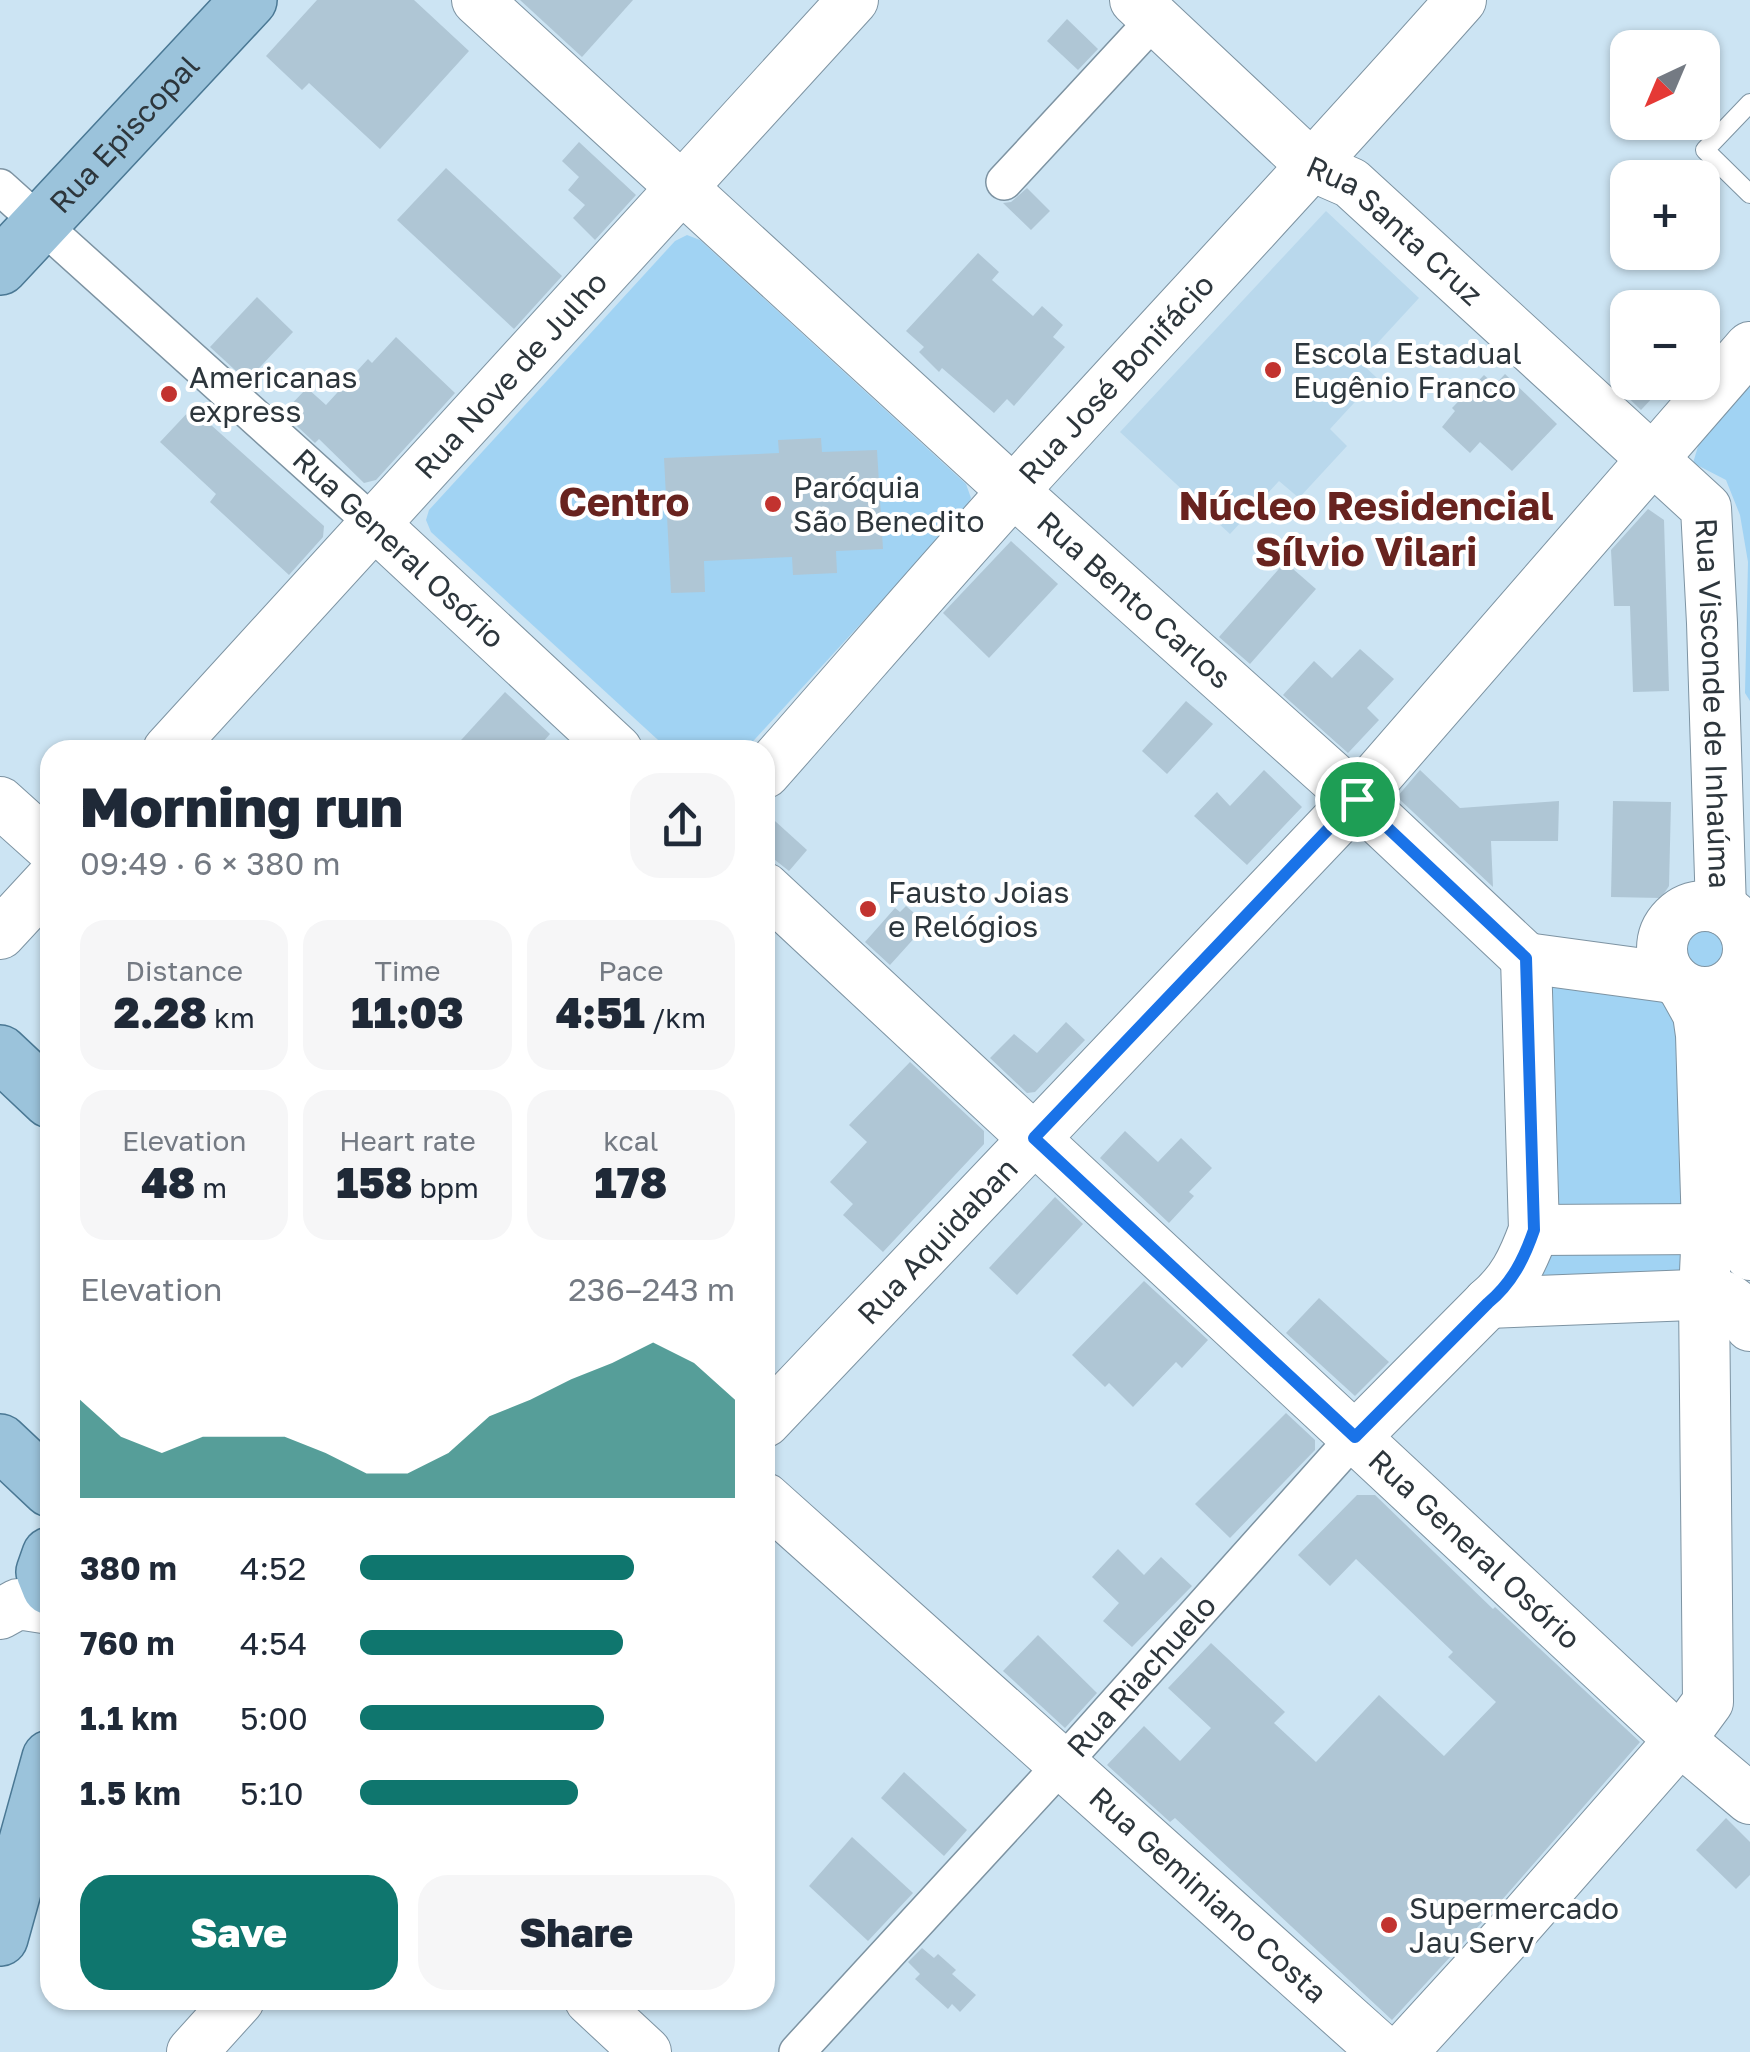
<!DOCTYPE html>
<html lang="en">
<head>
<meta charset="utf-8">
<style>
	body { margin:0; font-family:"Golos Text",sans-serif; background:#f6f6f7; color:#1f2937; height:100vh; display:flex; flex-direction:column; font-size:38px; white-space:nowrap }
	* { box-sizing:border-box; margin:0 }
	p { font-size:32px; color:#747a83 }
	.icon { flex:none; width:55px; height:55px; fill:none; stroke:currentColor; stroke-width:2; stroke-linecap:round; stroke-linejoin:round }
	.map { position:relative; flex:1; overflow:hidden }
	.drawer { position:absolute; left:40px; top:740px; width:735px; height:1270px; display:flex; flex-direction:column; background:#fff; border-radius:30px; box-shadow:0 2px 8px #0004 }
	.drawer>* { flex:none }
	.needle { width:65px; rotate:224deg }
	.tools { position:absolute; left:1610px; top:30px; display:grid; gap:20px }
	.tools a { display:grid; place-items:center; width:110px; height:110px; border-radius:20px; background:#fff; box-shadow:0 2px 8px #0004; font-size:50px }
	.pin { position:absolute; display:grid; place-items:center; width:85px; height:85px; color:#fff; margin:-42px; border:5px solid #fff; border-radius:50%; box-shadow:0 2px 10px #0007 }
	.round { display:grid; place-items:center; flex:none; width:105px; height:105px; border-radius:30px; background:#f6f6f7 }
	.head { display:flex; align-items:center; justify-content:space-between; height:170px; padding:0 40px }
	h1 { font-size:55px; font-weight:800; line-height:75px }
	.stats { display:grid; grid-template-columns:repeat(3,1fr); gap:15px; height:170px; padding:10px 40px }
	.stats div { display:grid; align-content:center; border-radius:25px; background:#f6f6f7; text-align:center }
	.stats b { font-size:42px; font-weight:800 }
	.stats small { font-size:28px; font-weight:400 }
	.stats p { font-size:28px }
	.chart { height:280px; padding:20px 40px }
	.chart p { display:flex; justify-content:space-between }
	.chart svg { width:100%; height:180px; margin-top:10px; fill:#0f766e; opacity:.7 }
	.action { display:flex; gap:20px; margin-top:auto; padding:20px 40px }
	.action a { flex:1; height:115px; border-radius:30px; background:#0f766e; color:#fff; font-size:40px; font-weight:800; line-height:115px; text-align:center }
	.action a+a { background:#f6f6f7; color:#1f2937 }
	ul { padding:0 40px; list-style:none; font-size:32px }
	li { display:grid; grid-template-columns:160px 120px 1fr; align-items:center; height:75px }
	li i { height:25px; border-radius:12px; background:#0f766e }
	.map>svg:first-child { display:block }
	.built { fill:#b9d8ec }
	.green { fill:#a1d3f3 }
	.building { fill:#afc6d5 }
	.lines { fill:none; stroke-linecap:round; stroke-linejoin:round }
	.lane-casing { stroke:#7d93a2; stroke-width:20 }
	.street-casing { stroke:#7d93a2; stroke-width:38 }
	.secondary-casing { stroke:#7d93a2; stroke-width:52 }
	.primary-casing { stroke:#4a7894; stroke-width:58 }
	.lane { stroke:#fff; stroke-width:18 }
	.street { stroke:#fff; stroke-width:35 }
	.secondary { stroke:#fff; stroke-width:50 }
	.primary { stroke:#9bc3db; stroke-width:55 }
	.route-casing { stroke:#fff; stroke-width:20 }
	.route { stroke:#1a73e8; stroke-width:12 }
	.poi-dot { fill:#c2332f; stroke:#fff; stroke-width:4 }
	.labels { text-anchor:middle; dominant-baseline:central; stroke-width:8; stroke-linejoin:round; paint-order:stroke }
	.street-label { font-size:30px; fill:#2d363c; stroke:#fff }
	.poi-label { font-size:30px; fill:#2d363c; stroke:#fff; text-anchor:start }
	.district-label { font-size:40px; font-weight:bold; fill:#68231f; stroke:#fff }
</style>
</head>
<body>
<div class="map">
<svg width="1750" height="2052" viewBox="0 0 1750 2052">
	<rect width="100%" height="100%" fill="#cce4f3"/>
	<!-- built -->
	<path class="built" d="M1326 211 1419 298 1360 362 1377 378 1330 429 1347 446 1299 498 1279 481 1230 534 1120 432Z"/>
	<!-- green -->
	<g class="green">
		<path d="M687 235 700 240 966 484 971 498 964 511 745 750H669L431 532 426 520 429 510 675 241Z"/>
		<path d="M1750 380V701L1745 693 1748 562 1740 515 1726 480 1693 463 1703 430Z"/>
		<circle cx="1704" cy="950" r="23"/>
		<path d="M1546 982 1663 1001 1683 1025 1693 1211 1549 1214Z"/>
		<path d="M1682 1247 1686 1287 1524 1285 1543 1249Z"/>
	</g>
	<!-- building -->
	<g class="building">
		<path d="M317 0H414L469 51 380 149 309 83 302 90 266 56Z"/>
		<path d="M520 0H633L582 57Z"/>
		<path d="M1067 19 1098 49 1078 70 1047 41Z"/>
		<path d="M579 142 636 195 595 240 573 218 585 205 568 190 579 177 562 161Z"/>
		<path d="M446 168 562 276 514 329 397 220Z"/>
		<path d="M1027 188 1050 211 1031 230 1003 203 1011 202Z"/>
		<path d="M978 253 999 272 992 280 1033 316 1042 306 1063 325 1053 337 1065 347 1014 406 1007 399 994 413 942 368 939 372 919 352 924 347 906 331Z"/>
		<path d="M257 297 293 332 247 381 210 347Z"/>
		<path d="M396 337 455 393 376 480 364 483 319 439 315 443 283 413 307 388 326 405 368 359 372 363Z"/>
		<path d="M1505 374 1557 424 1512 471 1480 442 1470 453 1442 427 1455 411 1452 408 1484 375 1495 385Z"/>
		<path d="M1612 382H1667L1641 410Z"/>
		<path d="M192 408 324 526 323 537 289 575 210 502 216 494 160 442Z"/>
		<path d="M821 438 822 452 877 450 883 549 836 551 837 573 793 575 792 557 704 561 705 592 671 593 664 458 779 453 778 440Z"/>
		<path d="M1648 509 1664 520 1669 691 1633 692 1630 606H1614L1611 550Z"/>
		<path d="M1011 541 1058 584 989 658 943 613Z"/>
		<path d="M1285 562 1316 589 1250 664 1219 637Z"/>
		<path d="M1360 649 1394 679 1367 708 1379 720 1348 753 1283 695 1314 661 1332 678Z"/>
		<path d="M505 692 550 734 536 750H452Z"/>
		<path d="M1186 701 1213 724 1167 774 1142 751Z"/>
		<path d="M1264 770 1302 807 1247 865 1194 816 1217 792 1230 806Z"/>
		<path d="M1420 770 1460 808 1559 801 1558 841H1491L1493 887 1397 797Z"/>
		<path d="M1613 801 1671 802 1669 886 1661 898 1611 897Z"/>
		<path d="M765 812 807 850 789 871 765 852Z"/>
		<path d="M906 906 927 924 890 965 865 942 895 908 900 912Z"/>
		<path d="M1066 1022 1085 1040 1035 1092 1027 1093 990 1058 1014 1034 1037 1053Z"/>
		<path d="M910 1062 984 1131V1144L883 1252 843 1215 853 1204 830 1182 867 1142 849 1125Z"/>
		<path d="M1125 1131 1158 1162 1181 1138 1212 1168 1189 1192 1194 1196 1169 1223 1100 1158Z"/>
		<path d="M1055 1197 1083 1224 1017 1295 989 1268Z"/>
		<path d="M1144 1281 1208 1340 1182 1368 1176 1362 1133 1407 1109 1383 1105 1387 1072 1355Z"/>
		<path d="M1319 1298 1389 1362 1355 1396 1286 1333Z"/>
		<path d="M1286 1413 1315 1440V1450L1230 1538 1195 1504Z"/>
		<path d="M1357 1495H1375L1493 1609 1495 1607 1640 1742 1487 1917 1392 2020 1175 1818 1170 1822 1107 1765 1144 1726 1180 1761 1211 1728 1168 1688 1211 1643 1285 1712 1274 1723 1316 1762 1379 1695 1444 1756 1496 1702 1448 1657 1453 1652 1356 1559 1330 1586 1298 1555Z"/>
		<path d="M1118 1549 1144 1575 1161 1557 1192 1586 1132 1647 1103 1621 1119 1603 1092 1577Z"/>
		<path d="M1038 1635 1097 1693 1065 1728 1003 1671Z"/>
		<path d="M904 1772 967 1830 944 1856 881 1798Z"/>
		<path d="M1726 1818 1750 1842V1875L1736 1889 1696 1850Z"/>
		<path d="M852 1837 913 1893 868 1941 809 1886Z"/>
		<path d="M922 1948 934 1958 938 1954 956 1970 952 1974 976 1995 960 2012 952 2004 948 2009 915 1979 920 1974 908 1962Z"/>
	</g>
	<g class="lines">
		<defs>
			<path id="lane" d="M1750 103 1705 150 1750 194"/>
			<g id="street">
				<path d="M1004 182 1155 19"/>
				<path d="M0 187 374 524"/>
				<path id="s1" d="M797 2052 1063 1763 1355 1437"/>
			</g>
			<g id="secondary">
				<path id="s2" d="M477 0 1013 491 1357 799 1526 958"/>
				<path id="s3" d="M1135 0 1312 166 1351 183 1706 508 1712 623 1721 909"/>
				<path d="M374 524 617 750"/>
				<path id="s4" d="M168 750 853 0"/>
				<path id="s5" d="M765 773C849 678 931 582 1016 488 1164 325 1315 165 1461 0"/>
				<path d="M0 802 50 847"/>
				<path id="s6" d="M765 888 1680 1740 1750 1799"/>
				<circle cx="1705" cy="949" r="43"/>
				<path d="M0 934 50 880"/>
				<path d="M1526 958 1673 978"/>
				<path d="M1743 970C1750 1065 1742 1160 1750 1255"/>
				<path d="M1534 1230 1707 1229"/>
				<path d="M1488 1303 1718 1294C1733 1300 1744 1311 1750 1326"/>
				<path id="s7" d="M765 1422 1357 799 1750 347"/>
				<path d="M1355 1437 1488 1303C1513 1282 1523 1260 1534 1230L1526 958"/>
				<path id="s8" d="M765 1498 1384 2052"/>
				<path d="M0 1614 18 1604 50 1609"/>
				<path d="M590 2000 646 2052"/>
				<path d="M192 2052 239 2000"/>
				<path d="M1402 2052 1508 1936 1680 1740 1708 1702 1704 1294 1707 1229 1701 1035 1698 1014 1683 987"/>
			</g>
			<g id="primary">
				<path id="s9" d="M0 267 249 0"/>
				<path d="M0 1053 50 1100"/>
				<path d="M0 1442 50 1489"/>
				<path d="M50 1555 44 1572 50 1587"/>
				<path d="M0 1938 50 1758"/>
			</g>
		</defs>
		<!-- lane casing -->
		<use href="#lane" class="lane-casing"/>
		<!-- street casing -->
		<use href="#street" class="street-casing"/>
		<!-- secondary casing -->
		<use href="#secondary" class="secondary-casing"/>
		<!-- primary casing -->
		<use href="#primary" class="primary-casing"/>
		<!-- lane -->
		<use href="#lane" class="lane"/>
		<!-- street -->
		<use href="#street" class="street"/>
		<!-- secondary -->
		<use href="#secondary" class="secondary"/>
		<!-- primary -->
		<use href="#primary" class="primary"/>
	</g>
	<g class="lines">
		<defs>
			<path id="route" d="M1357 799 1526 958 1534 1230C1524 1259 1512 1283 1488 1303L1355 1437 1034 1138Z"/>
		</defs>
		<!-- route casing -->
		<use href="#route" class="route-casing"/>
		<!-- route -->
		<use href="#route" class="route"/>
	</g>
	<!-- markers -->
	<g class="poi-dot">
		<circle cx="1273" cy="370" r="10"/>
		<circle cx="169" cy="394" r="10"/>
		<circle cx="773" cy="504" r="10"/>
		<circle cx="868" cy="909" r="10"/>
		<circle cx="1389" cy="1925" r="10"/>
	</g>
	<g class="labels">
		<!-- street labels -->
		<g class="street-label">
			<text stroke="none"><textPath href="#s9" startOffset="182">Rua Episcopal</textPath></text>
			<text stroke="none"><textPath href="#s3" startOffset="348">Rua Santa Cruz</textPath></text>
			<text stroke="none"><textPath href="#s4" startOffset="508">Rua Nove de Julho</textPath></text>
			<text stroke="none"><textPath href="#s5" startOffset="528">Rua José Bonifácio</textPath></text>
			<text transform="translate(399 548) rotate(43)">Rua General Osório</text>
			<text stroke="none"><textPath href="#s2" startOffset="890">Rua Bento Carlos</textPath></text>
			<text stroke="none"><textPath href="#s3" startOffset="962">Rua Visconde de Inhaúma</textPath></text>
			<text stroke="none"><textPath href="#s7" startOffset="250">Rua Aquidaban</textPath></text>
			<text stroke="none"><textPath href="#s6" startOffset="970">Rua General Osório</textPath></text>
			<text stroke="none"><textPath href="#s1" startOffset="510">Rua Riachuelo</textPath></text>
			<text stroke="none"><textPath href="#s8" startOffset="595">Rua Geminiano Costa</textPath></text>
		</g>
		<!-- poi labels -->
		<g class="poi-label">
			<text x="1293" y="353">Escola Estadual<tspan x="1293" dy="34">Eugênio Franco</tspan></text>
			<text x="189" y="377">Americanas<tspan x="189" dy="34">express</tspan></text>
			<text x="793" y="487">Paróquia<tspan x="793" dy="34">São Benedito</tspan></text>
			<text x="888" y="892">Fausto Joias<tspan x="888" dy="34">e Relógios</tspan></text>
			<text x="1409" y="1908">Supermercado<tspan x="1409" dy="34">Jau Serv</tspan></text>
		</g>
		<!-- district labels -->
		<g class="district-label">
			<text x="624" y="501">Centro</text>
			<text x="1366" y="505">Núcleo Residencial<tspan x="1366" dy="46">Sílvio Vilari</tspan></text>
		</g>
	</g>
</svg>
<div class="tools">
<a><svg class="needle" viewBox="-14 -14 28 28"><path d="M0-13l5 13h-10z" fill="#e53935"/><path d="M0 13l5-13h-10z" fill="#747a83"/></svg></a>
<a>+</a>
<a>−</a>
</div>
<div class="pin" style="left:1357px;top:799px;background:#1e9e55"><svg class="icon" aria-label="arrive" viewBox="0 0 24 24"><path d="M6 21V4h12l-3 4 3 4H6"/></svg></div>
<section class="drawer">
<div class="head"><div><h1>Morning run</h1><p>09:49 · 6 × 380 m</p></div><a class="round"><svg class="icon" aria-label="share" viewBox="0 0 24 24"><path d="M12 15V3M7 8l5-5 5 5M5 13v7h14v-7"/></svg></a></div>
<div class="stats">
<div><p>Distance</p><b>2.28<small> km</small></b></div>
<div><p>Time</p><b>11:03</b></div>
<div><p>Pace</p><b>4:51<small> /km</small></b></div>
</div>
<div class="stats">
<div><p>Elevation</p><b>48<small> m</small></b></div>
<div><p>Heart rate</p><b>158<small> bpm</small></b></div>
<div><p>kcal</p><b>178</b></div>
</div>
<div class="chart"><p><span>Elevation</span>236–243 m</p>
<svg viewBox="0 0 160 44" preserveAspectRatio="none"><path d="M0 44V20L10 29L20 33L30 29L40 29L50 29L60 33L70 38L80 38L90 33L100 24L110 20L120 15L130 11L140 6L150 11L160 20V44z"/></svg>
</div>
<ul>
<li><b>380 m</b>4:52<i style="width:73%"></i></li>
<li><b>760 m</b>4:54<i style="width:70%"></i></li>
<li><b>1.1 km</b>5:00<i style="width:65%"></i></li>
<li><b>1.5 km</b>5:10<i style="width:58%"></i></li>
</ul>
<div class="action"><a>Save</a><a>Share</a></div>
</section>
</div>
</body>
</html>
